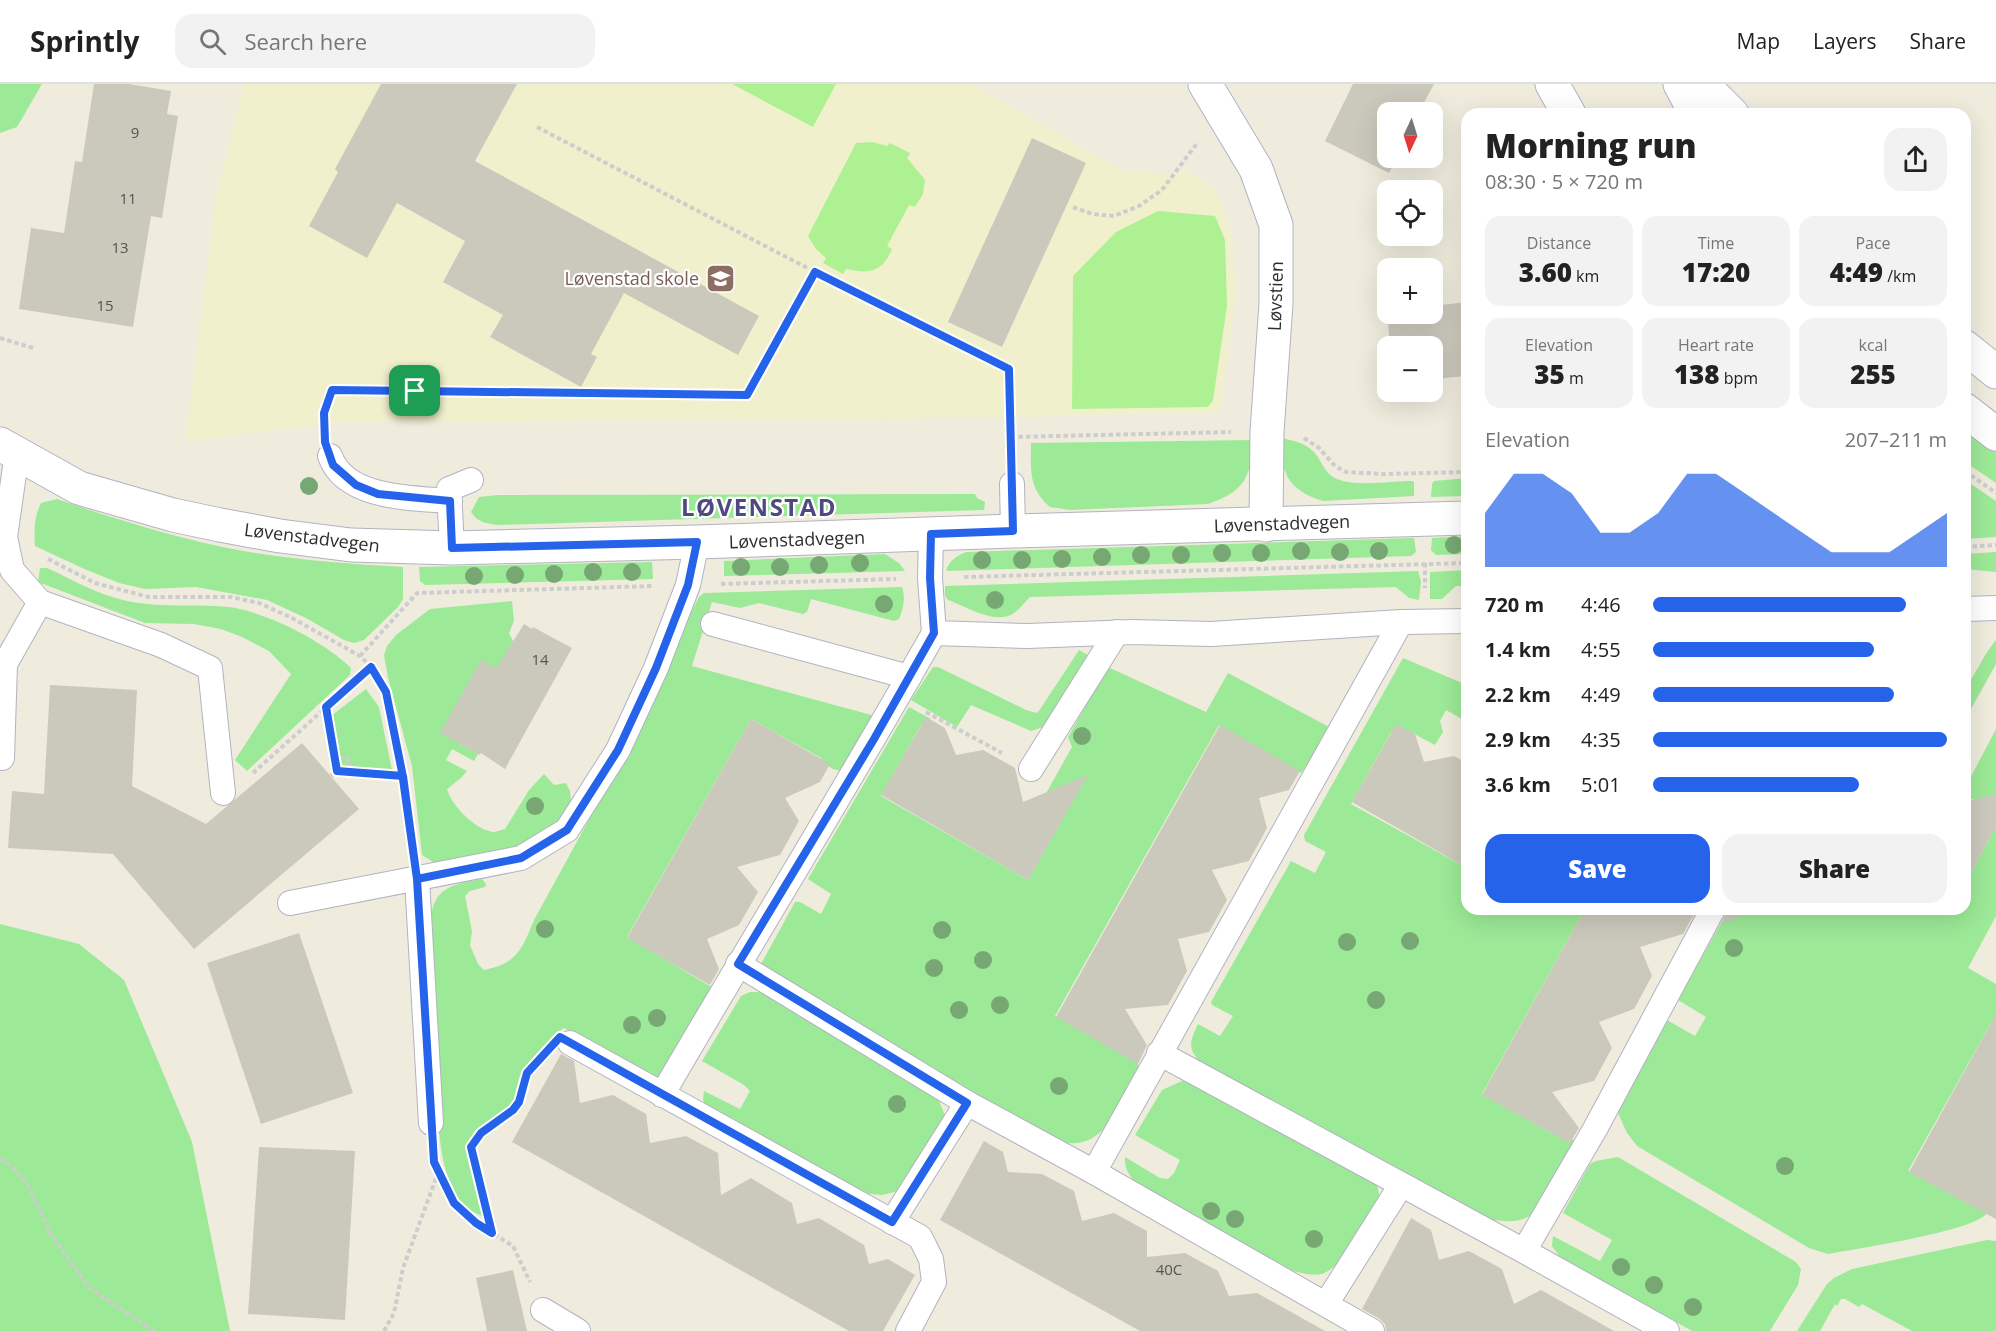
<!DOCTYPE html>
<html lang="en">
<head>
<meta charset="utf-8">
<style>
	body { margin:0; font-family:"Open Sans",sans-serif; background:#f2f2f2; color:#222; height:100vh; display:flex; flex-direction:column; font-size:22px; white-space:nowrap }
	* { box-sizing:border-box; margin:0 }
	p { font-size:20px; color:#767676 }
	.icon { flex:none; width:33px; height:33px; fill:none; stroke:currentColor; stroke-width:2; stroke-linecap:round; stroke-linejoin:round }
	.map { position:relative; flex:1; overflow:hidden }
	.panel { position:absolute; left:1461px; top:24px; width:510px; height:807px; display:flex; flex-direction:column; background:#fff; border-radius:18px; box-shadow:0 6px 24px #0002 }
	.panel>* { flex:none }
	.needle { width:39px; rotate:184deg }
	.buttons { position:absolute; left:1377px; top:18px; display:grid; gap:12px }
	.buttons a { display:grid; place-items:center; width:66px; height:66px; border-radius:12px; background:#fff; box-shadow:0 6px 24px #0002; font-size:30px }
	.pin { position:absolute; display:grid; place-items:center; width:51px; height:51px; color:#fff; margin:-26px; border-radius:12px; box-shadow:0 3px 9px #0006 }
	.round { display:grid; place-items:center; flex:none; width:63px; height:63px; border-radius:18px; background:#f2f2f2 }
	.head { display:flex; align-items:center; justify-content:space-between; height:102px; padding:0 24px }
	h1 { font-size:33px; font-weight:800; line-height:45px }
	.figures { display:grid; grid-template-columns:repeat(3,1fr); gap:9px; height:102px; padding:6px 24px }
	.figures div { display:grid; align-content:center; border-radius:15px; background:#f2f2f2; text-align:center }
	.figures b { font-size:26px; font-weight:800 }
	.figures small { font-size:16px; font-weight:400 }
	.figures p { font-size:16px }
	.chart { height:168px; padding:12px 24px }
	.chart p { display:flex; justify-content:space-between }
	.chart svg { width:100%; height:108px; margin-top:6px; fill:#2563eb; opacity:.7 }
	.primary-button { display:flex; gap:12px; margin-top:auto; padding:12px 24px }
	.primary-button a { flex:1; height:69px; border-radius:18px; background:#2563eb; color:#fff; font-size:24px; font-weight:800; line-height:69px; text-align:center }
	.primary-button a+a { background:#f2f2f2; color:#222 }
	ul { padding:0 24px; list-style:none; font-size:20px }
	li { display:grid; grid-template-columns:96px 72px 1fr; align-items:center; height:45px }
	li i { height:15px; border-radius:8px; background:#2563eb }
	header { display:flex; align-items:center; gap:36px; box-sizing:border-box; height:84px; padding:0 30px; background:#fff; border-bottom:2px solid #e0e0e0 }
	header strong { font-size:28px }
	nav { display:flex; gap:33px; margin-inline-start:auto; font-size:21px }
	.search { width:420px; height:54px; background:#f2f2f2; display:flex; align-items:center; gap:15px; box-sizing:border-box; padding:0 21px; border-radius:18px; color:#767676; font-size:22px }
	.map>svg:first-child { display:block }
	.education { fill:#f1f0cd }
	.green { fill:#9ce997 }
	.pitch { fill:#aef192 }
	.building { fill:#cbc9bc }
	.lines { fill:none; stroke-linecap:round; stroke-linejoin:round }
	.lane-casing { stroke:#b3b2c1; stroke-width:26 }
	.street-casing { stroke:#b3b2c1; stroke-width:35 }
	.secondary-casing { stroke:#b3b2c1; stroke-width:35 }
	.path { stroke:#cdcdcd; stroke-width:4; stroke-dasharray:4.5 3; stroke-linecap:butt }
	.lane { stroke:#fff; stroke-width:24 }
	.street { stroke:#fff; stroke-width:33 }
	.secondary { stroke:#fff; stroke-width:33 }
	.tree { fill:#77a873 }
	.route-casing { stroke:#fff; stroke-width:12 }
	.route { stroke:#2563eb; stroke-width:8 }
	.labels { text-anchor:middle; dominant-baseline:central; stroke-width:4.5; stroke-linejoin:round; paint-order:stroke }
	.number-label { font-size:15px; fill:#545451 }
	.education-label { font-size:18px; fill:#785e54; stroke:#fff; text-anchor:end }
	.street-label { font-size:18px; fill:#2d2d2d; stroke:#fff }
	.district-label { font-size:24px; font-weight:bold; letter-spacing:1.5px; fill:#4f4981; stroke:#fff }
</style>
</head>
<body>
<header>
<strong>Sprintly</strong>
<div class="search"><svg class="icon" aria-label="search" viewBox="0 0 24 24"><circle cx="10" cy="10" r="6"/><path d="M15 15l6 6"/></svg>Search here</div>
<nav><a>Map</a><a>Layers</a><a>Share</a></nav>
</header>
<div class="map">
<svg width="1996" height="1247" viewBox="0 0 1996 1247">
	<rect width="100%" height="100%" fill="#efecde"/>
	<!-- education -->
	<path class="education" d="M244 0H971L1121 86 1161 90 1187 88 1209 100 1216 108 1229 139 1234 171 1235 216 1220 328 990 334 343 338 186 358 215 118Z"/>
	<!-- green -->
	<g class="green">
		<path d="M0 0H42L17 43 0 49Z"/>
		<path d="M1965 341 1996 365V399L1965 378Z"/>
		<path d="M1278 353C1290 356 1304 358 1313 367 1322 376 1324 390 1337 395 1355 403 1392 397 1412 397L1414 398V412L1323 417C1285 405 1283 388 1278 353Z"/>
		<path d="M1255 356C1249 394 1246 407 1208 420L1070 426 1050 423C1028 404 1031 386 1031 359Z"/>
		<path d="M1467 394V412L1431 413 1432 400 1434 397Z"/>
		<path d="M1965 396 1996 417V453L1965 455Z"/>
		<path d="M975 410 977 414 985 418 984 426 497 441C485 439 477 438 471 428L479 413 498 411Z"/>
		<path d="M57 415C118 436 179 455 243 467 296 476 349 480 403 483V515L398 523 364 556 354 559 344 556 306 534 267 516 196 503 145 505 119 499 82 484 35 462C34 446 34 433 41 419Z"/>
		<path d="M1467 452V470L1436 471 1431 466 1432 454Z"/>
		<path d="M1412 454H1414L1416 468 1411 472 946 487C949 476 957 472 966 468Z"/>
		<path d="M1996 468V488L1965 485V470Z"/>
		<path d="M885 470 899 479 905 487 724 492V477Z"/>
		<path d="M652 478 653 495 425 501 420 497 419 483Z"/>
		<path d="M40 484H47C71 495 97 510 123 516 158 525 194 519 229 523 266 528 324 557 351 584L350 591 247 687 235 676 291 590 269 567 242 553 221 545 194 540 145 539 38 498Z"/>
		<path d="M1467 486V502H1456L1442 515H1430V488Z"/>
		<path d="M1418 487 1421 497 1419 516 1409 514 1396 503 1030 513C1024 519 1017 529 1008 532 990 538 965 522 948 516L945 512V502Z"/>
		<path d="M902 503C906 514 903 525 899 535L894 537 811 515 807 528 803 530 759 519 740 524 712 518 692 582 875 632 841 687 833 685 820 677 821 674 751 635 627 853 715 905 661 995H655L564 944 557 949 526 988 516 1019 510 1026 474 1049 469 1057 485 1133C479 1131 473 1128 468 1125 447 1108 441 1070 439 1046L430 842C432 804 449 801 482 795L486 800 485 803 470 807 465 812 472 847 470 861 478 880 484 886C517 880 522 865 534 836L659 608 687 536 699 513 704 509Z"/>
		<path d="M512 517 514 537 509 549 513 557 522 563 441 649 478 670 474 677 452 665 446 676 467 687 461 694 447 705C451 721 477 748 495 748 498 747 501 746 505 745L529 706 544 690 554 701 566 699 570 707 571 717 557 741 519 763 444 781 433 778 422 771 412 682 388 594 384 571 387 562 396 551 430 525Z"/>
		<path d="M1996 556V580L1965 636V606L1987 568Z"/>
		<path d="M1079 566 1088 571 1076 595 1043 643 1031 647 971 621 957 643 911 616 933 583H938L1026 626 1036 629 1039 627Z"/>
		<path d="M1403 574 1467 601V638L1446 626 1440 637 1443 648 1435 661 1401 643 1391 648 1351 720 1467 784V825H1585L1482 1010 1553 1050H1565L1575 1057 1535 1128C1521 1140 1506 1138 1488 1135L1204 983C1188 965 1188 961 1198 940L1220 952 1233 932 1212 921 1211 918 1291 777 1315 789 1326 768 1305 757 1304 751Z"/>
		<path d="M1110 584 1206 628 1228 589 1331 644 1301 689 1219 641 1055 932 1137 977 1139 984C1124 1014 1106 1068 1063 1058L919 979 763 885 761 880 795 818H800L821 830 831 810 808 795 909 623 931 635 921 641 881 712 1028 796 1068 725 1044 713 1072 663 1068 653 1103 591Z"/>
		<path d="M366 605 379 623 392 686 367 688 339 680 331 632Z"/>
		<path d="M1996 645V716L1980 720 1965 711V704Z"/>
		<path d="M1996 742V832L1968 884 1996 900V930L1908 1087 1980 1126 1988 1128C1978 1147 1854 1165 1828 1170L1809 1164 1637 1062 1627 1049 1618 1029 1667 936 1695 952 1706 933 1678 916 1729 825H1965V800Z"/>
		<path d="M0 840 79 860 124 896 192 1058 230 1247H0Z"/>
		<path d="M750 908H760L934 1010 939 1017 946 1034 898 1107 882 1111 861 1109 706 1023 703 1016 704 1007 740 1025 750 1007 744 1001 702 977 741 912Z"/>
		<path d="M1182 997 1193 998 1375 1094 1380 1113C1367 1133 1344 1185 1321 1190 1312 1192 1302 1189 1293 1187L1152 1109C1138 1101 1124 1092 1125 1073L1160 1094 1168 1095 1174 1089 1180 1076 1135 1051 1162 1006Z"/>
		<path d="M1618 1073 1796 1178 1801 1185 1798 1201 1770 1247H1692L1560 1173 1552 1162 1553 1152 1600 1177 1612 1156 1563 1129 1590 1080 1596 1077Z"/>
		<path d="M1987 1156 1996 1157V1247H1912L1862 1220 1859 1223 1845 1215H1841L1837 1222 1835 1220 1820 1247H1797L1827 1200 1834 1194 1852 1185Z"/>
	</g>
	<!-- pitch -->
	<g class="pitch">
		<path d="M732 0H836L813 43Z"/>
		<path d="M872 58 887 62 890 59 910 69 907 74 925 96 923 110 915 123 909 121 887 162 892 165C882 189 869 190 846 185L843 190 823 179 826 174 816 165 808 152 856 59Z"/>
		<path d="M1158 127 1215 132 1225 156 1227 222 1213 316 1208 323 1072 325 1073 192 1116 148Z"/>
	</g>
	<!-- building -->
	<g class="building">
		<path d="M94 0H129L171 7 167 30 178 32 162 134 151 132 133 243 19 225 31 144 64 149 75 77 82 78Z"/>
		<path d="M381 0H517L475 77 759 232 738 271 624 209 591 270 597 273 581 303 490 253 503 231 443 198 465 157 397 119 367 174 309 142 338 88 335 85Z"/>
		<path d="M1353 0H1434L1419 28H1388V74H1397L1389 89 1325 57Z"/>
		<path d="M1032 54 1086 79 1002 263 948 238Z"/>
		<path d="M1467 218V292L1432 295V262H1390L1387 226 1388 230H1432V222Z"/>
		<path d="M524 540 532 545 533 543 572 564 505 685 481 669 480 671 440 649 481 576 496 584Z"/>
		<path d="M50 601 137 606 132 702 206 740 302 659 359 725 194 865 113 770 8 764 12 707 44 710Z"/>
		<path d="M926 633 945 644 956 671 983 666 1015 684 1023 718 1088 691 1028 796 881 711Z"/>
		<path d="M751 635 830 680 820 698 785 714 799 737 780 771 737 783 758 808 739 841 707 855 719 885 710 901 627 854Z"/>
		<path d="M1396 640 1415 650 1424 678 1454 672 1467 679V784L1352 718Z"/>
		<path d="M1220 641 1300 687 1289 706 1259 714 1267 744 1249 777 1212 786 1227 816 1209 848 1178 855 1187 887 1168 921 1125 925 1147 961 1138 980 1056 933Z"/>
		<path d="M1996 710V742L1965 800V718Z"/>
		<path d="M1585 825H1697L1683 850 1640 863 1652 892 1634 925 1599 938 1612 964 1594 997 1552 1008 1579 1044 1570 1059 1482 1011Z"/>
		<path d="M1727 825H1737L1739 834 1722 839Z"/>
		<path d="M299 849 353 1009 261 1040 207 879Z"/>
		<path d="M1996 930V1135L1909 1088Z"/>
		<path d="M561 970 574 977 580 1019 613 1011 646 1030 650 1059 686 1052 718 1069 721 1111 751 1094 792 1119 797 1140 819 1134 864 1161 869 1180 888 1175 915 1191 883 1247H849L512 1058Z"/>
		<path d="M984 1057 1003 1068 1008 1088 1042 1090 1074 1107 1082 1137 1114 1129 1147 1147V1173L1185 1169 1218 1187 1229 1212 1257 1209 1325 1247H1140L940 1136Z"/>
		<path d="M259 1063 355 1067 345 1236 248 1230Z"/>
		<path d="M1411 1134 1431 1146 1439 1176 1469 1167 1502 1185 1514 1220 1541 1206 1614 1247H1386L1385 1240 1380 1235 1362 1225Z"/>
		<path d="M513 1186 527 1247H487L476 1194Z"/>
	</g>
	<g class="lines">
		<defs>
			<g id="lane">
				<path d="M17 369 5 453 12 486 40 518 161 561 210 584 223 709"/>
				<path d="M330 372C345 415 412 414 450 417"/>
				<path d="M1012 400 1013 447"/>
				<path d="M931 450 930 494 934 549 1027 552 1133 548 1211 550 1401 538 1467 537"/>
				<path d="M452 464 449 405 471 396"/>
				<path d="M1965 525 1996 524"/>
				<path d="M713 540 909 593"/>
				<path d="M2 674 5 580 40 518"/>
				<path d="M1031 685 1117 548"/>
				<path d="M417 795 431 1039"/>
				<path d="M290 819 521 774 567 746 618 666 656 584 688 501 697 458"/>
				<path d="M738 880 967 1019"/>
				<path d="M570 959 920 1153 931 1175 934 1198 908 1247"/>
				<path d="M1159 969 1524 1167 1667 1247"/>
				<path d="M662 1011C752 856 846 705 934 549"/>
				<path d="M1094 1088 1401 538"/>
				<path d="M892 1138 967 1019 1094 1088 1372 1247"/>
				<path d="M1524 1167 1595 1045 1713 825"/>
				<path d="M1326 1220 1401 1101"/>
				<path d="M543 1226 578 1247"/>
			</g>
			<g id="street">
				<path d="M1205 0 1256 85 1276 141V219L1267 348 1266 441"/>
				<path d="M1552 0 1569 30"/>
				<path d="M0 360 79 404 173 431 220 441 280 452 351 461 452 464 697 458 1013 447 1467 434"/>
			</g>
			<g id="secondary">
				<path d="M1680 0 1696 30"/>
				<path d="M1702 0 1732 30"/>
				<path d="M1965 263 1996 288"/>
				<path d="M1965 326 1996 350"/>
			</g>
		</defs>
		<!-- lane casing -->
		<use href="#lane" class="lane-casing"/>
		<!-- street casing -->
		<use href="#street" class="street-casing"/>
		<!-- secondary casing -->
		<use href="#secondary" class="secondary-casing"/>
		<!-- path -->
		<g class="path">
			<path d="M537 43 815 188 1009 285 1011 369"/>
			<path d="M1073 123 1092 130 1114 132 1139 122 1162 106 1198 58"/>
			<path d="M0 254 33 264"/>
			<path d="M324 339V329L332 306 747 311 815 188"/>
			<path d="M1011 353 1231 348"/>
			<path d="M1304 354 1319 364 1335 382 1346 388 1383 390 1467 388"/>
			<path d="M1965 387 1996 409"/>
			<path d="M1965 463 1996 461"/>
			<path d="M48 475 95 499 149 513H231L259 519 290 533 360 572 371 583 386 608 402 688 413 763"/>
			<path d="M1425 479V504"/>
			<path d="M964 493 1467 479"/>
			<path d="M721 500 896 495"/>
			<path d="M360 572 417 509 654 502"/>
			<path d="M326 624 337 687 340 684"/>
			<path d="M926 628 1002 669"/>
			<circle cx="344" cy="680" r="6"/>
			<path d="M253 689 371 583"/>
			<path d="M331 692 337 687 403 691"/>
			<path d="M433 1070 434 1078 454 1119 476 1139 513 1162 530 1198"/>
			<path d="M0 1075 12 1082 27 1100 51 1150 88 1203 154 1247"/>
			<path d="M492 1149 471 1063 481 1049 513 1026 519 1018 527 989 542 973"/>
			<path d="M384 1247 394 1229 403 1184 438 1089"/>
		</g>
		<!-- lane -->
		<use href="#lane" class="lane"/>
		<!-- street -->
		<use href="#street" class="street"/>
		<!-- secondary -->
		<use href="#secondary" class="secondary"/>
	</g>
	<!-- trees -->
	<g class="tree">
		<circle cx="309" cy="402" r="9"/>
		<circle cx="1454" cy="461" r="9"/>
		<circle cx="1301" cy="467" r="9"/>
		<circle cx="1379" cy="467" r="9"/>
		<circle cx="1340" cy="468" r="9"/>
		<circle cx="1222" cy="469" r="9"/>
		<circle cx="1261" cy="469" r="9"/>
		<circle cx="1141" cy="471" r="9"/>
		<circle cx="1181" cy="471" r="9"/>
		<circle cx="1102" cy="473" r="9"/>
		<circle cx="1062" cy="475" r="9"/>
		<circle cx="982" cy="476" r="9"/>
		<circle cx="1022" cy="476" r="9"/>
		<circle cx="860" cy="479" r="9"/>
		<circle cx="819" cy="481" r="9"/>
		<circle cx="741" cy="483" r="9"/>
		<circle cx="780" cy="483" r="9"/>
		<circle cx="593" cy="488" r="9"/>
		<circle cx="632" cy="488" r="9"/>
		<circle cx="554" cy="490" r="9"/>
		<circle cx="515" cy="491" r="9"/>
		<circle cx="474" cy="492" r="9"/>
		<circle cx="995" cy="516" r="9"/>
		<circle cx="884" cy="520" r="9"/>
		<circle cx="1082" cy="652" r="9"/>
		<circle cx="535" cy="722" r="9"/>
		<circle cx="545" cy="845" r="9"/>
		<circle cx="942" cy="846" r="9"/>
		<circle cx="1410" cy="857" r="9"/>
		<circle cx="1347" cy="858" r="9"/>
		<circle cx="1734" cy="864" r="9"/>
		<circle cx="983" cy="876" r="9"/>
		<circle cx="934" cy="884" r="9"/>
		<circle cx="1376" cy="916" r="9"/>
		<circle cx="1000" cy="921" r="9"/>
		<circle cx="959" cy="926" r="9"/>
		<circle cx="657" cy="934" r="9"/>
		<circle cx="632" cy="941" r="9"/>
		<circle cx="1059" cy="1002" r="9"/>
		<circle cx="897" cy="1020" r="9"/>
		<circle cx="1785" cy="1082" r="9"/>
		<circle cx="1211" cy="1127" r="9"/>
		<circle cx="1235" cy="1135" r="9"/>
		<circle cx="1314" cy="1155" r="9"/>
		<circle cx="1621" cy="1183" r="9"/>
		<circle cx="1654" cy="1201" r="9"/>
		<circle cx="1693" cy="1223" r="9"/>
	</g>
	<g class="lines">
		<defs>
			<path id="route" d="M415 307 332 306 324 329 325 358 333 381 356 401 378 410 450 417 452 464 697 458 688 501 656 584 618 666 567 746 521 774 417 795 403 692 337 687 326 623 371 583 386 608 402 688 417 795 434 1078 454 1119 476 1139 492 1149 471 1063 481 1049 513 1026 519 1018 527 989 560 953 892 1138 967 1019 738 880 874 655 934 549 930 494 931 450 1013 447 1009 285 815 188 747 311 415 307"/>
		</defs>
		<!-- route casing -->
		<use href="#route" class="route-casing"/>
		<!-- route -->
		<use href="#route" class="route"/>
	</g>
	<!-- icons -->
	<defs>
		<symbol id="school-square" viewBox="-11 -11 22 22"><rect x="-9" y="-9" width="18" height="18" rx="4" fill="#8d6e63" stroke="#fff"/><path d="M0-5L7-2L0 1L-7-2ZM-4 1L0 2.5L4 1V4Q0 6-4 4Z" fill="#fff"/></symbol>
	</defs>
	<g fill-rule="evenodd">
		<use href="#school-square" x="704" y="178" width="33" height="33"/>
	</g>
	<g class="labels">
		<!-- number labels -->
		<g class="number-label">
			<text x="135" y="48">9</text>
			<text x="128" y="114">11</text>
			<text x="120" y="163">13</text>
			<text x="105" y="221">15</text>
			<text x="540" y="575">14</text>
			<text x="1169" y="1185">40C</text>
		</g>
		<!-- education labels -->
		<g class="education-label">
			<text x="699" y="194">Løvenstad skole</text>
		</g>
		<!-- street labels -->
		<g class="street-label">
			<text transform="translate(1275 212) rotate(-88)">Løvstien</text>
			<text transform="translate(1282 439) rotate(-2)">Løvenstadvegen</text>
			<text transform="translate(312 453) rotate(7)">Løvenstadvegen</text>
			<text transform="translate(797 455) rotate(-2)">Løvenstadvegen</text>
		</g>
		<!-- district labels -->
		<g class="district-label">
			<text x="759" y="422">LØVENSTAD</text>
		</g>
	</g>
</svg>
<div class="buttons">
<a><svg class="needle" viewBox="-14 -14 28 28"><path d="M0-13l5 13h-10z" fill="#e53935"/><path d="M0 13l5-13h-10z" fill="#767676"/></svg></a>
<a><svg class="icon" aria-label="locate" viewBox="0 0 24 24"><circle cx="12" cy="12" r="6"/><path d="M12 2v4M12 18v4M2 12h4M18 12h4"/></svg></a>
<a>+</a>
<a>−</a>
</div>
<div class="pin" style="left:415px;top:307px;background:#1e9e55"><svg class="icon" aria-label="arrive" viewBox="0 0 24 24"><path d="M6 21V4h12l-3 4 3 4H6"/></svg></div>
<section class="panel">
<div class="head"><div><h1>Morning run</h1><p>08:30 · 5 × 720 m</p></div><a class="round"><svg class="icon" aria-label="share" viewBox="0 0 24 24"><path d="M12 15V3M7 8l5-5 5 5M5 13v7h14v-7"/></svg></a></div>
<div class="figures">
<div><p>Distance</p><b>3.60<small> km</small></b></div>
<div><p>Time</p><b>17:20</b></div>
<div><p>Pace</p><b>4:49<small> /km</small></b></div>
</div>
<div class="figures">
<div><p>Elevation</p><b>35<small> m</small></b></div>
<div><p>Heart rate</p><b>138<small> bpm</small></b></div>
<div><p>kcal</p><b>255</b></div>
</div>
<div class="chart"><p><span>Elevation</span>207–211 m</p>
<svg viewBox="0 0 160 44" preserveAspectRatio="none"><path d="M0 44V22L10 6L20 6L30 14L40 30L50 30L60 22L70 6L80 6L90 14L100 22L110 30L120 38L130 38L140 38L150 30L160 22V44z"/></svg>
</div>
<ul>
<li><b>720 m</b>4:46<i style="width:86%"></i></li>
<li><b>1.4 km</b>4:55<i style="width:75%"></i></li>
<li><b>2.2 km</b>4:49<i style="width:82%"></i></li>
<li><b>2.9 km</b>4:35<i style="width:100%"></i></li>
<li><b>3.6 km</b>5:01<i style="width:70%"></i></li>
</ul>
<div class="primary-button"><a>Save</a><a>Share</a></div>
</section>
</div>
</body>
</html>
